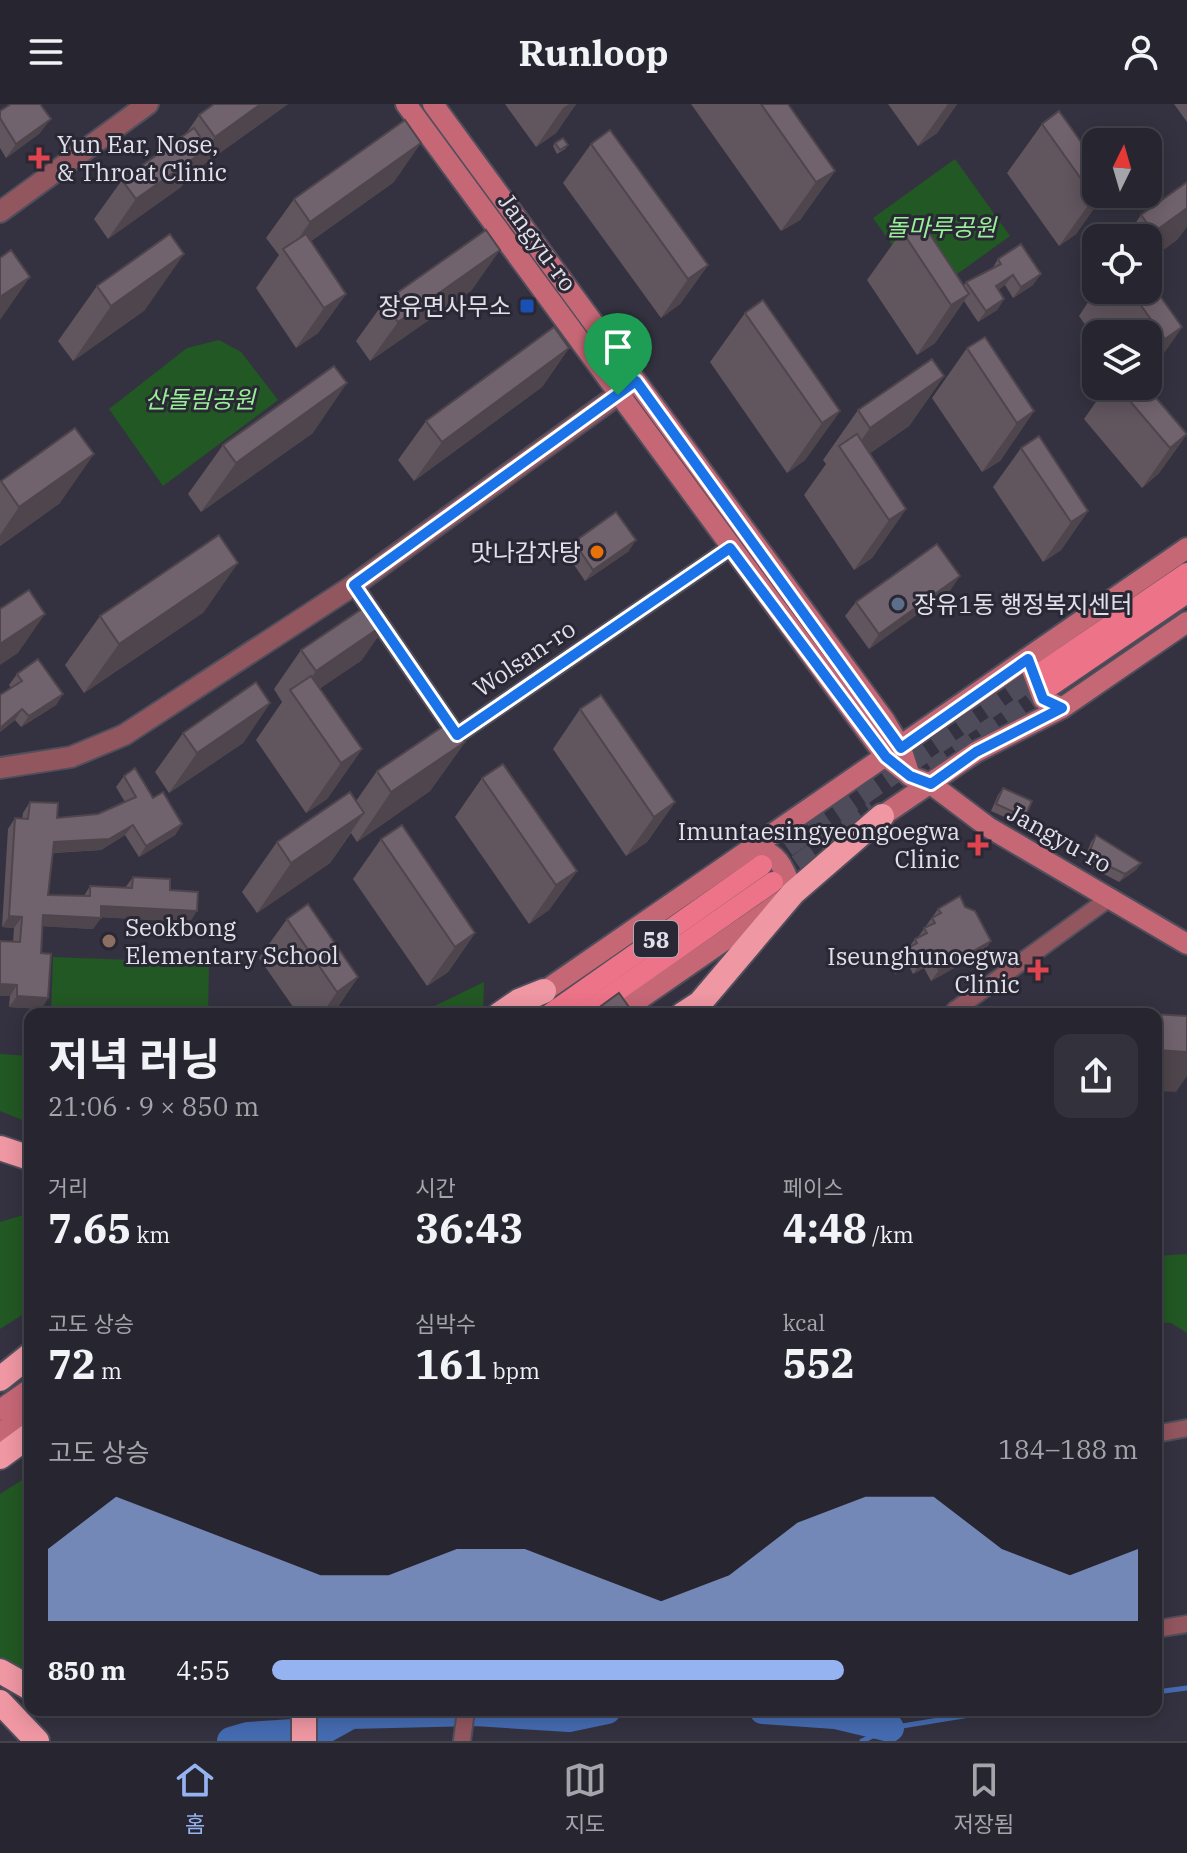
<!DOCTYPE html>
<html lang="ko">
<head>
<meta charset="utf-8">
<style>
	body { margin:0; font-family:"IBM Plex Serif","Noto Sans KR",serif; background:#33323c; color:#f1f3f6; height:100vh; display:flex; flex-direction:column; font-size:30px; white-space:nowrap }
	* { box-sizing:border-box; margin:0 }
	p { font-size:26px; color:#a4a5ab }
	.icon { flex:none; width:44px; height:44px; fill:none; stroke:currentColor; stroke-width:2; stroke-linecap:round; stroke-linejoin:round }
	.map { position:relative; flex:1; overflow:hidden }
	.details { position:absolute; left:24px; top:904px; width:1138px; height:708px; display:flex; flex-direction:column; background:#272630; border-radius:16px; box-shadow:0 4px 20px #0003,0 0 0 2px #43434c }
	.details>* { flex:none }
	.needle { width:52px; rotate:5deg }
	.tools { position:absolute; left:1082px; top:24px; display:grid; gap:16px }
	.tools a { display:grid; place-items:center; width:80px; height:80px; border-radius:16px; background:#272630; box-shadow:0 4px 20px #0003,0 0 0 2px #43434c; font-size:40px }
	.pin { position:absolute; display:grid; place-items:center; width:68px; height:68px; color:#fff; margin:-82px -34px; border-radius:50% 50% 50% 0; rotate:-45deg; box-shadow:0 0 8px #0007 }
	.pin .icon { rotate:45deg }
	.round { display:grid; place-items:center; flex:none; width:84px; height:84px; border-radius:16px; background:#33323c }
	.head { display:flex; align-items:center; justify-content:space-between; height:136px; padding:0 24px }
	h1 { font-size:44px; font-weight:700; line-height:60px }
	.figures { display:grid; grid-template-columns:repeat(3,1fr); gap:12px; height:136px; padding:8px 24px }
	.figures div { display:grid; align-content:center }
	.figures b { font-size:40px; font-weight:700 }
	.figures small { font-size:22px; font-weight:400 }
	.figures p { font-size:22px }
	.chart { height:224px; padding:16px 24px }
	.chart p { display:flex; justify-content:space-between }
	.chart svg { width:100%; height:144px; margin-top:8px; fill:#95b2f1; opacity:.7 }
	ul { padding:0 24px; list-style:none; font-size:26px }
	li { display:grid; grid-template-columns:128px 96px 1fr; align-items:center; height:60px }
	li i { height:20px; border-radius:10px; background:#95b2f1 }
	header { display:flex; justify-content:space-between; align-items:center; height:104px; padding:0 24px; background:#272630; font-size:36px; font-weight:700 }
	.menu { display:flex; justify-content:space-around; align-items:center; height:112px; border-top:2px solid #43434c; background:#272630; font-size:22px; color:#a4a5ab }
	.menu a { display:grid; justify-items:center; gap:4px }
	.menu .current { color:#95b2f1 }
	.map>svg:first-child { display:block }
	.green { fill:#225823 }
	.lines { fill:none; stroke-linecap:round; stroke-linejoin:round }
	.stream { stroke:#456bb1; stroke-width:5 }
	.river { stroke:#456bb1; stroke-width:28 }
	.primary-tunnel { stroke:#4e4c5a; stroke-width:20; stroke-dasharray:20 10; stroke-linecap:butt }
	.minor-casing { stroke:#504e5b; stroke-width:20 }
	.tertiary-casing { stroke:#504e5b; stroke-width:24 }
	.secondary-casing { stroke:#504e5b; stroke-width:24 }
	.primary-casing { stroke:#504e5b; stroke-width:24 }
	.motorway-casing { stroke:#504e5b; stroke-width:28 }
	.minor { stroke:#92565f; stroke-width:16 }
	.tertiary { stroke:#92565f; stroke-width:20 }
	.secondary { stroke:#c66776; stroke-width:20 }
	.primary { stroke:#ed7388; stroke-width:20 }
	.motorway { stroke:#ef97a3; stroke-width:24 }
	.wall { fill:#61555e }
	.shaded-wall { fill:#4f454c }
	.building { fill:#71636d; stroke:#4f454c; stroke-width:2 }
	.route-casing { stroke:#fff; stroke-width:16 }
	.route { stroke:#1a73e8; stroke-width:10 }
	.health-dot { fill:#e0444e; stroke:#2a2835; stroke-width:3 }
	.transit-dot { fill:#1a4fb4; stroke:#2a2835; stroke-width:3 }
	.food-dot { fill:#e8710a; stroke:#2a2835; stroke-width:3 }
	.service-dot { fill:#5c6f8a; stroke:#2a2835; stroke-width:3 }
	.education-dot { fill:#8d6e63; stroke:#2a2835; stroke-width:3 }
	.labels { text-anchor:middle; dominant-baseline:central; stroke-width:6; stroke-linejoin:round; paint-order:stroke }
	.shield { fill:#2a2835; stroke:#abaab4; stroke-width:2 }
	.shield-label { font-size:22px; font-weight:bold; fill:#e2e1ea }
	.poi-label { font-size:24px; fill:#e2e1ea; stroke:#2a2835; text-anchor:end }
	.park-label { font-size:24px; font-style:italic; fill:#98f096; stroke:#2a2835 }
	.street-label { font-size:24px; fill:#e2e1ea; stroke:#2a2835 }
</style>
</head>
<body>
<header><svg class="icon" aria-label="menu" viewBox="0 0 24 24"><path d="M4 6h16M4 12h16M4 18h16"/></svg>Runloop<svg class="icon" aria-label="person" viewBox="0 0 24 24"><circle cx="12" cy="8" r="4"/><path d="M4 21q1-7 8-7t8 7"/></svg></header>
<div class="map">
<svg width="1187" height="1637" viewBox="0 0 1187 1637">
	<rect width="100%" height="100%" fill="#343240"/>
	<!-- green -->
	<g class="green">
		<path d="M955 55 1010 132 928 191 873 114Z"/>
		<path d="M219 236 241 248 278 296 163 382 109 305 187 244Z"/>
		<path d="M53 853 209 859 208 910H51Z"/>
		<path d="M484 878 483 908 480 910H418Z"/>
		<path d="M0 950 30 952V1019L0 1007Z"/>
		<path d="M30 1109V1206L0 1225V1118Z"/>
		<path d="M1187 1150V1229L1171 1219 1156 1218V1152Z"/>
		<path d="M30 1371V1573L0 1556V1390Z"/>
	</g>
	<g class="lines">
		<!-- stream -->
		<g class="stream">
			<path d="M1156 1588 1187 1584"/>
			<path d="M862 1637 890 1624 1000 1606"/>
		</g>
		<!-- river -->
		<g class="river">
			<path d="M763 1606 835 1611 890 1624"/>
			<path d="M322 1627 351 1611 475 1608 569 1614 607 1606"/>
			<path d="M231 1637 248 1632 293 1629"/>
		</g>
		<!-- primary-tunnel -->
		<g class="primary-tunnel">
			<path d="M907 683 1052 581"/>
			<path d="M762 760 1042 568"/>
			<path d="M773 778 874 706"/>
		</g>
		<defs>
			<g id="minor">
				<path d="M354 481 457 631 730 444"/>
				<path d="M958 910 955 906 1111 793"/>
				<path d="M1156 1330 1187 1324"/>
				<path d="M1156 1525 1187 1520"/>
				<path d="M462 1637 466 1606"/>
			</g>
			<g id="tertiary">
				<path d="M0 108 148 0"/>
				<path d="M0 664 71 653 124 631 354 481 633 280"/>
			</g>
			<g id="secondary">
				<path d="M406 0 886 653 910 672 931 680 988 723 1187 840"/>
				<path d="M433 0 885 617 901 644 910 672"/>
				<path d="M1028 555 1043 595 1062 604"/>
				<path d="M882 712 976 648 1062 604 1187 518"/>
				<path d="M533 895 1187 444"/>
				<path d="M618 910 793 789C783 762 780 750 752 742"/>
				<path d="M0 1306 30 1285"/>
				<path d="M0 1329 30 1308"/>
			</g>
			<g id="primary">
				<path d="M1042 568 1187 469"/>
				<path d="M1052 581 1187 489"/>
				<path d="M550 910 762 761"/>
				<path d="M584 910 773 778"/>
			</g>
			<g id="motorway">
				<path d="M500 910 519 897 544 887"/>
				<path d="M683 910 700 899 793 789 882 712"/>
				<path d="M0 1044 30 1054"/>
				<path d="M0 1275 30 1251"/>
				<path d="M0 1353 30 1331"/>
				<path d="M0 1567 30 1584"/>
				<path d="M0 1598 37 1637"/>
				<path d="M304 1606V1637"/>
			</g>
		</defs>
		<!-- minor casing -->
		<use href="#minor" class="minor-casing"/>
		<!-- tertiary casing -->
		<use href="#tertiary" class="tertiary-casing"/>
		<!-- secondary casing -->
		<use href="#secondary" class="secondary-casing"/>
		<!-- primary casing -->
		<use href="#primary" class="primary-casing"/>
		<!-- motorway casing -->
		<use href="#motorway" class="motorway-casing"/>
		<!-- minor -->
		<use href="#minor" class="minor"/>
		<!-- tertiary -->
		<use href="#tertiary" class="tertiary"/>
		<!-- secondary -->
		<use href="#secondary" class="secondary"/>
		<!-- primary -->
		<use href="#primary" class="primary"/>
		<!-- motorway -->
		<use href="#motorway" class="motorway"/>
	</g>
	<!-- wall -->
	<g class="wall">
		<path d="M288 0 189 71 181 83 108 135 94 115 122 76 185 31 199 11Z"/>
		<path d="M505 0H576L556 29 536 43Z"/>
		<path d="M691 0H788L835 67 800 116 781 127Z"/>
		<path d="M888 0H957L937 29 918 42Z"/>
		<path d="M1174 0H1187V18Z"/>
		<path d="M0 7 40 29 6 54 0 44Z"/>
		<path d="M1042 20 1096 90H1104L1076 130 1059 142 1007 69Z"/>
		<path d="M555 39 568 41 565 45 557 50 553 42Z"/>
		<path d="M591 40 708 161 680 200 661 214 563 79Z"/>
		<path d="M394 78 311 137 346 190 318 229 296 244 256 184 279 151 266 134 294 95Z"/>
		<path d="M1141 111 1178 135 1148 157V134H1125Z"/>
		<path d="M902 127 964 181 966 178 992 165 998 155 1033 181 1013 194 1005 181 998 186 1004 195 997 206 978 218 964 197 935 239 917 251 867 176Z"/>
		<path d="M97 182 145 206 73 257 58 237Z"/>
		<path d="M472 186 370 257 356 237 384 198Z"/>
		<path d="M1096 186H1148L1182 223 1148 272V230H1096V236L1079 212Z"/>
		<path d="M745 209 840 307 805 356 787 369 710 258Z"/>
		<path d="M569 244 542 283 414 377 398 356 426 317Z"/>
		<path d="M967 244 1034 307 1000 357 982 368 932 294Z"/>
		<path d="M944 272 909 322 870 349 906 405 872 454 854 466 804 391 826 360 823 356 858 306Z"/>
		<path d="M1107 282H1146L1187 330 1159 369 1142 384 1084 315Z"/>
		<path d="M75 324 60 399 0 442V378Z"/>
		<path d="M313 329 201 408 188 390 223 341Z"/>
		<path d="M1021 344 1088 407 1061 446 1043 458 993 383Z"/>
		<path d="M574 438 629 447 585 477 566 449Z"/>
		<path d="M950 487 869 545 845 512 856 498Z"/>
		<path d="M204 508 84 589 65 561 100 512Z"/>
		<path d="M301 546 362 556 320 584 362 645 327 695 306 709 256 636 282 598 274 585Z"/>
		<path d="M17 570 63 590 56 601 21 623 15 616 0 628V591L11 584 9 581Z"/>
		<path d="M270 599 243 639 169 689 155 668 183 629Z"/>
		<path d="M580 605 675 698 647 738 626 752 553 645Z"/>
		<path d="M465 638 430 687 357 738 351 729 330 759 257 809 242 788 277 738 356 697 377 667Z"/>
		<path d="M124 672 153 694 182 720 175 731 139 753 125 731 101 746 53 749 48 791 84 792 90 782 125 784 133 773 170 786 190 818 101 813 93 825 43 822 41 849 48 894 41 905 9 903 10 892H0V837L13 838 14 824 2 823 8 725 15 714 22 715 23 709 30 698 57 714 98 710 125 698 116 683Z"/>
		<path d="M482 674 577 767 549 806 529 820 455 713Z"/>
		<path d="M1003 684 1025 713 1020 720 991 707 998 691Z"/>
		<path d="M1096 731 1141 759 1136 766 1119 778 1083 759 1091 738Z"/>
		<path d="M381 735 475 829 448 868 427 882 353 775Z"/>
		<path d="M965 803 991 837 983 848 931 877 924 864 913 870 909 862 895 870 890 861 898 850 909 843 915 835 918 833 938 805Z"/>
		<path d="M287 815 358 873 333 910H298L259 854Z"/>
	</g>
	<!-- shaded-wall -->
	<g class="shaded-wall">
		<path d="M261 0H288L189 71 181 83 108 135 136 95 206 45 215 33Z"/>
		<path d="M569 0H576L556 29 536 43 563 4Z"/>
		<path d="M948 0H957L937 29 918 42Z"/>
		<path d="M51 15 40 29 6 54 16 40Z"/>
		<path d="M421 39 394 78 289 153 287 151 310 118Z"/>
		<path d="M835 67 800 116 781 127 816 78Z"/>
		<path d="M1097 90H1104L1076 130 1059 142 1094 93Z"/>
		<path d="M1187 104V123L1178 135 1148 157V137L1154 128Z"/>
		<path d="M500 146 472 186 370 257 398 218Z"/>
		<path d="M184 150 145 206 73 257 111 202Z"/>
		<path d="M708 161 680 200 661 214 688 175Z"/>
		<path d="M1041 170 1033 181 1013 194 1021 183Z"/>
		<path d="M1013 171 1005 181 988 193 996 182Z"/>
		<path d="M30 173 0 216V193Z"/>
		<path d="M346 190 318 229 296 244 324 204Z"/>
		<path d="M969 190 935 239 917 251 951 201Z"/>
		<path d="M1004 195 997 206 978 218 986 207Z"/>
		<path d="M1182 223 1148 272V259L1165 235Z"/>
		<path d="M569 244 542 283 414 377 442 338Z"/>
		<path d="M944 272 909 322 852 362 848 355 870 324Z"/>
		<path d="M347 279 313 329 201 408 236 359Z"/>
		<path d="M840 307 805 356 787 369 822 319Z"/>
		<path d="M1034 307 1000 357 982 368 1017 319Z"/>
		<path d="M1187 330 1159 369 1142 384 1170 344Z"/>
		<path d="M94 350 60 399 0 442V431L19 403Z"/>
		<path d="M906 405 872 454 854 466 889 416Z"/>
		<path d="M1088 407 1061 446 1043 458 1071 418Z"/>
		<path d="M636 436 629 447 585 477 593 466Z"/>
		<path d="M238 459 204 508 84 589 119 540Z"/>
		<path d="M960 472 950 487 869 545 879 530Z"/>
		<path d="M45 510 18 549 0 561V540Z"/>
		<path d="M389 517 362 556 299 599 296 594 316 567Z"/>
		<path d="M63 590 56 601 21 623 29 612Z"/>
		<path d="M270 599 243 639 169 689 197 649Z"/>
		<path d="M22 605 15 616 0 628V624Z"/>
		<path d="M465 638 430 687 357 738 391 688Z"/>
		<path d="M362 645 327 695 306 709 341 659Z"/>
		<path d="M675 698 647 738 626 752 654 713Z"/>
		<path d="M364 709 330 759 257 809 291 759Z"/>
		<path d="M182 720 175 731 139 753 146 742Z"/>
		<path d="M133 721 125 731 101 746 46 749 54 738Z"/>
		<path d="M1141 759 1136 766 1119 778 1125 770Z"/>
		<path d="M577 767 549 806 529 820 556 781Z"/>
		<path d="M101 802 197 807 190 818 94 813Z"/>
		<path d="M43 811 101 814 93 825 36 822Z"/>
		<path d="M9 812 22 813 14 824 2 823Z"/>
		<path d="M475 829 448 868 427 882 455 843Z"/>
		<path d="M991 837 983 848 931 877 939 866Z"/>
		<path d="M916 851 909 862 895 870 903 859Z"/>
		<path d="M932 853 924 864 913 870 921 859Z"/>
		<path d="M358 873 333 910H322L337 888Z"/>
		<path d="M0 880 17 881 10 892H0Z"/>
		<path d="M17 892 48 894 41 905 9 903Z"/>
		<path d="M1156 946 1187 948V972L1176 988 1156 987Z"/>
	</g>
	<!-- building -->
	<g class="building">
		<path d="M11 0H40L51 15 16 40 0 14V7Z"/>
		<path d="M214 0H261L215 33 199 11Z"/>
		<path d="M761 0H788L835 67 816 78Z"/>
		<path d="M1059 7 1096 59V90H1097L1094 93 1042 20Z"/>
		<path d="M405 16 421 39 310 118 294 95Z"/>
		<path d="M194 24 208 44 136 95 122 76Z"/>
		<path d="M610 26 708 161 688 175 591 40Z"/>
		<path d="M563 34 568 41 560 46 555 39Z"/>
		<path d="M1187 78V104L1154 128 1141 111Z"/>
		<path d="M920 115 969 190 951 201 902 127Z"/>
		<path d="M486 126 500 146 398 218 384 198Z"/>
		<path d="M170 130 184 150 111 202 97 182Z"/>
		<path d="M306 130 346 190 324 204 283 145Z"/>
		<path d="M1021 140 1041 170 1021 183 1013 171 996 182 1004 195 986 207 966 178 1001 160 998 155Z"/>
		<path d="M11 146 30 173 0 193V154Z"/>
		<path d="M1148 175 1182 223 1165 235 1130 186H1148Z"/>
		<path d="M763 196 840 307 822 319 745 209Z"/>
		<path d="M554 223 569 244 442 338 426 317Z"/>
		<path d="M985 233 1034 307 1017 319 967 244Z"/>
		<path d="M932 255 944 272 870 324 858 306Z"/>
		<path d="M334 262 347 279 236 359 223 341Z"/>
		<path d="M1117 282H1146L1187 330 1170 344Z"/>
		<path d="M75 324 94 350 19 403 1 377Z"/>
		<path d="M857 330 906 405 889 416 839 342Z"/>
		<path d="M1039 332 1088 407 1071 418 1021 344Z"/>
		<path d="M616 408 636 436 593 466 574 438Z"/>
		<path d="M219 431 238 459 119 540 100 512Z"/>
		<path d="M937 440 960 472 879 530 856 498Z"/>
		<path d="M29 486 45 510 0 540V505Z"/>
		<path d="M375 496 389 517 316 567 301 546Z"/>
		<path d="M38 555 63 590 29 612 22 605 0 624V591L22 577 17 570Z"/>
		<path d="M311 572 362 645 341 659 290 586Z"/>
		<path d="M256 578 270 599 197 649 183 629Z"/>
		<path d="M601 591 675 698 654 713 580 605Z"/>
		<path d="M451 617 465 638 391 688 377 667Z"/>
		<path d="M503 660 577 767 556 781 482 674Z"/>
		<path d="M135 664 153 694 163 688 182 720 146 742 133 721 109 735 54 738 48 791 90 792V782L132 784 133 773 170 775V786L198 788 197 807 101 802V814L43 811 41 849 51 850 48 894 17 892V881L0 880V837L20 838 22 813 9 812 15 714 28 715 30 698 58 699 57 714 98 710 136 693 124 672Z"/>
		<path d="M1003 684 1032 697 1025 713 996 700Z"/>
		<path d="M350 688 364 709 291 759 277 738Z"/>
		<path d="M402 721 475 829 455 843 381 735Z"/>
		<path d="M1096 731 1141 759 1125 770 1088 752Z"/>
		<path d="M960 792 965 803 975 807 991 837 939 866 932 853 921 859 916 851 903 859 898 850 917 839 915 835 927 829 924 824 935 819 932 814 941 809 938 805Z"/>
		<path d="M308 800 358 873 337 888 287 815Z"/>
		<path d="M619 889 634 910H590Z"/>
		<path d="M1085 906 1187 912V948L1156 946V910H1085Z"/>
	</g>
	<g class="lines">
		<defs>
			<path id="route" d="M636 277 901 644 1028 555 1043 595 1062 604 976 648 931 680 910 672 886 653 730 444 457 631 354 481Z"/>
		</defs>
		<!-- route casing -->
		<use href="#route" class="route-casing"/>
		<!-- route -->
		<use href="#route" class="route"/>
	</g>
	<!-- markers -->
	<g class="health-dot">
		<path d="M35 42h8v8h8v8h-8v8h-8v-8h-8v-8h8z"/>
		<path d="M974 729h8v8h8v8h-8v8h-8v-8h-8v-8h8z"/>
		<path d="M1034 854h8v8h8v8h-8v8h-8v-8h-8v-8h8z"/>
	</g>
	<rect class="transit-dot" x="519" y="194" width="16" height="16" rx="4"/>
	<circle class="food-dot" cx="597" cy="448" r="8"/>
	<circle class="service-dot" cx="898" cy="500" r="8"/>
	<circle class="education-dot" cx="109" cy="837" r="8"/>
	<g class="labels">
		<!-- shield labels -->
		<rect class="shield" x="634" y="817" width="44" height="36" rx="6"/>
		<g class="shield-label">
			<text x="656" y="835">58</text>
		</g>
		<!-- poi labels -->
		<g class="poi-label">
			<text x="57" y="40" text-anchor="start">Yun Ear, Nose,<tspan x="57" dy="28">&amp; Throat Clinic</tspan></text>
			<text x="511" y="202">장유면사무소</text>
			<text x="581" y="448">맛나감자탕</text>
			<text x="914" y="500" text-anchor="start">장유1동 행정복지센터</text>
			<text x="960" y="727">Imuntaesingyeongoegwa<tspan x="960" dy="28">Clinic</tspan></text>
			<text x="125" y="823" text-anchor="start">Seokbong<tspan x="125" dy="28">Elementary School</tspan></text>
			<text x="1020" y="852">Iseunghunoegwa<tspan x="1020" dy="28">Clinic</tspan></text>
		</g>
		<!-- park labels -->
		<g class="park-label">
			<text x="941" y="123">돌마루공원</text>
			<text x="200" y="295">산돌림공원</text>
		</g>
		<!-- street labels -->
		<g class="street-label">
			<text transform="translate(538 138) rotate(54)">Jangyu-ro</text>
			<text transform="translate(524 554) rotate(-34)">Wolsan-ro</text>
			<text transform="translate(1060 734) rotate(29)">Jangyu-ro</text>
		</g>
	</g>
</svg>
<div class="tools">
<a><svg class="needle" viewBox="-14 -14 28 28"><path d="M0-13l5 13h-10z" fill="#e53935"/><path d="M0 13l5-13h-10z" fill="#a4a5ab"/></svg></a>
<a><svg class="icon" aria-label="locate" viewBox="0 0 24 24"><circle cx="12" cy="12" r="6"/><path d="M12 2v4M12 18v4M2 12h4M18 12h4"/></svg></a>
<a><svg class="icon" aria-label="layers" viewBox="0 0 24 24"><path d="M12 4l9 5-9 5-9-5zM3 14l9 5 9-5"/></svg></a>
</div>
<div class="pin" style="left:618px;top:291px;background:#1e9e55"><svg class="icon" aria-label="arrive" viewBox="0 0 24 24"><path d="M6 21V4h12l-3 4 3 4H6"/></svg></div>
<section class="details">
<div class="head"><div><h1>저녁 러닝</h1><p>21:06 · 9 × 850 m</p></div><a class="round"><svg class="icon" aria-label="share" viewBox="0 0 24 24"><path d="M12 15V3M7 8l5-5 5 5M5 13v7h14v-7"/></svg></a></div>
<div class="figures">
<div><p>거리</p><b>7.65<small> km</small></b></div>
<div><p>시간</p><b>36:43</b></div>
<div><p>페이스</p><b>4:48<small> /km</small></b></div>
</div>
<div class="figures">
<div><p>고도 상승</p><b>72<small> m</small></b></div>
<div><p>심박수</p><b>161<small> bpm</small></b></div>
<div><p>kcal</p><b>552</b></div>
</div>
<div class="chart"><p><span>고도 상승</span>184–188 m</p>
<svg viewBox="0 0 160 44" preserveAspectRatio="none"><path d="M0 44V22L10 6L20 14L30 22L40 30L50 30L60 22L70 22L80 30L90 38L100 30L110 14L120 6L130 6L140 22L150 30L160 22V44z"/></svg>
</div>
<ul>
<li><b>850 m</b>4:55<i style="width:66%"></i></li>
</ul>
</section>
</div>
<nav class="menu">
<a class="current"><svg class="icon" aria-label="home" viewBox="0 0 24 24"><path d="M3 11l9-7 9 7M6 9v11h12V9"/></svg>홈</a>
<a><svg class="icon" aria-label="map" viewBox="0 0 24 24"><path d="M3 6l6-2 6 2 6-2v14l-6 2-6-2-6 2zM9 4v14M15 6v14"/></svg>지도</a>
<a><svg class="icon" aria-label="saved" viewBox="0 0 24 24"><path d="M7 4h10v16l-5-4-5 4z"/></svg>저장됨</a>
</nav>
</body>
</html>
